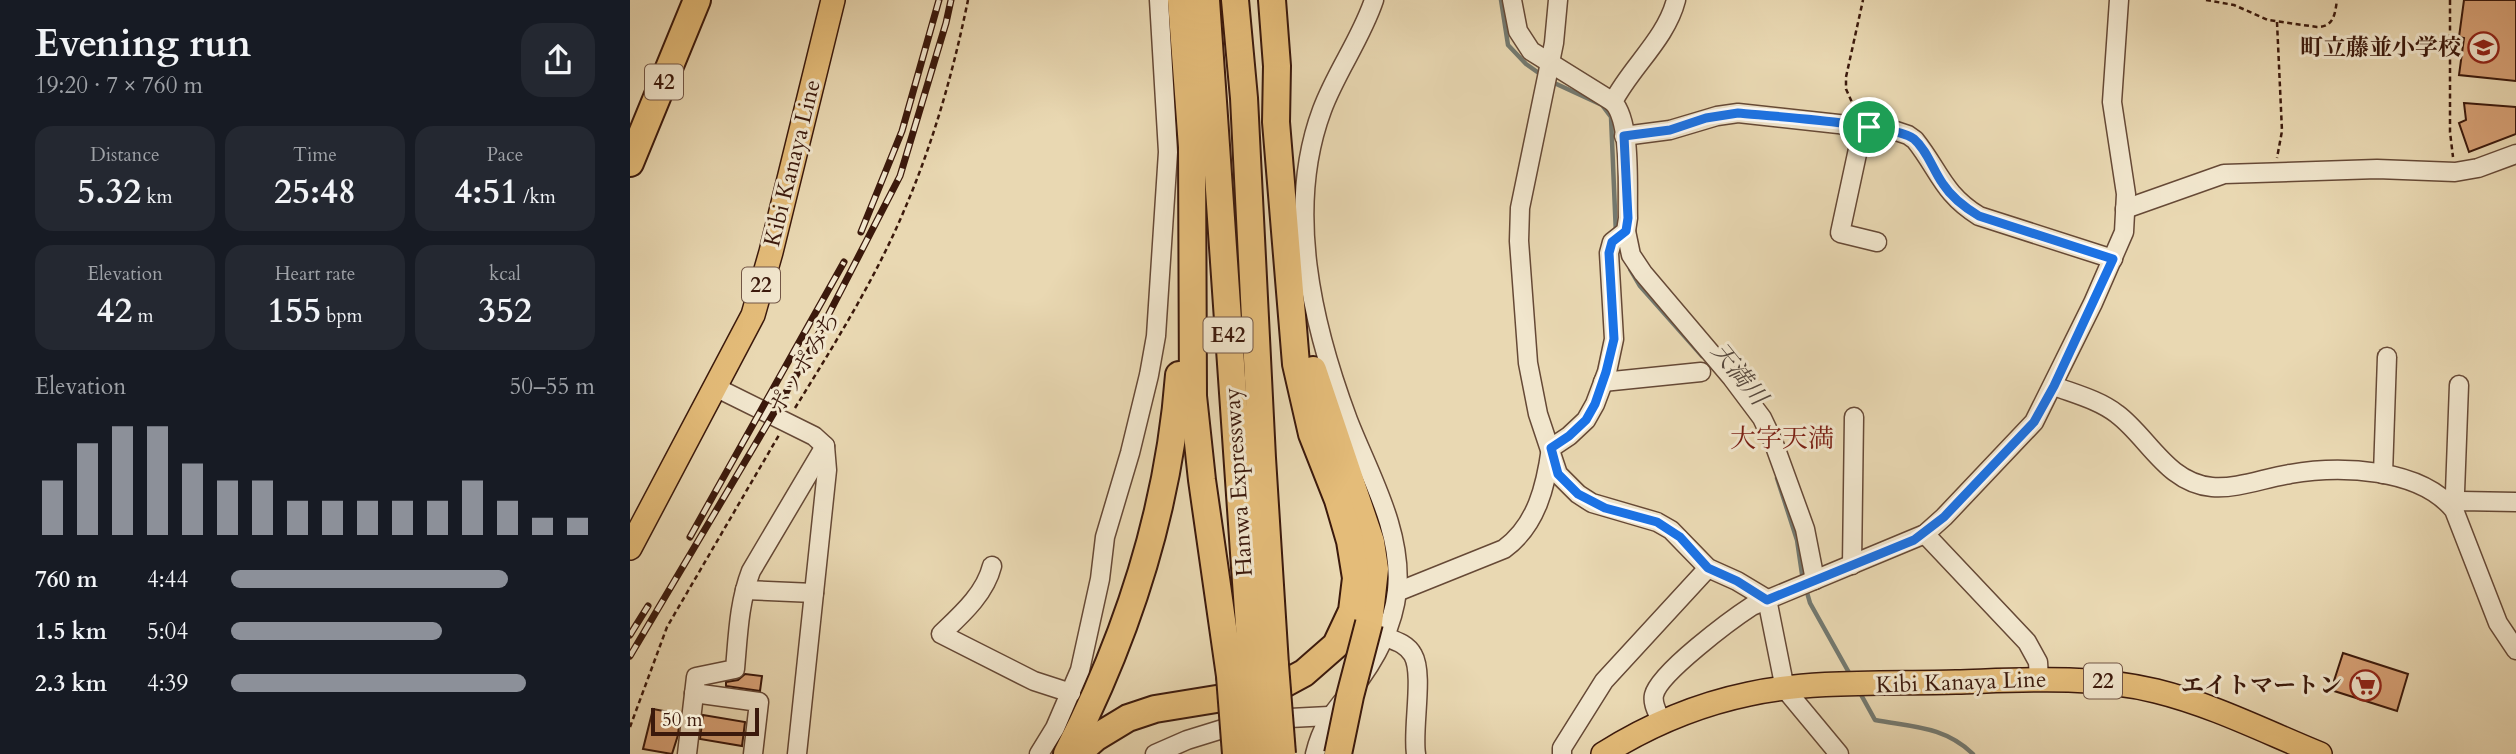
<!DOCTYPE html>
<html lang="en">
<head>
<meta charset="utf-8">
<style>
	body { margin:0; font-family:Cardo,"Noto Serif JP",serif; background:#242831; color:#f1f3f6; height:100vh; display:flex; flex-direction:column; font-size:26px; white-space:nowrap }
	* { box-sizing:border-box; margin:0 }
	p { font-size:23px; color:#9ea1a6 }
	.icon { flex:none; width:38px; height:38px; fill:none; stroke:currentColor; stroke-width:2; stroke-linecap:round; stroke-linejoin:round }
	.map { position:relative; flex:1; overflow:hidden }
	.details { display:flex; flex-direction:column; background:#171b24; width:630px }
	.details>* { flex:none }
	.scale { position:absolute; left:21px; bottom:18px; width:108px; box-sizing:border-box; padding-left:7px; border:4px solid #3b190c; border-top:0; font-size:19px; line-height:24px; white-space:nowrap; color:#3b190c; -webkit-text-stroke:5px #f1e6cd; paint-order:stroke }
	.pin { position:absolute; display:grid; place-items:center; width:60px; height:60px; color:#fff; margin:-30px; border:4px solid #fff; border-radius:50%; box-shadow:0 2px 7px #0007 }
	.round { display:grid; place-items:center; flex:none; width:74px; height:74px; border-radius:21px; background:#242831 }
	.overview { display:flex; align-items:center; justify-content:space-between; height:119px; padding:0 35px }
	h1 { font-size:38px; font-weight:600; line-height:52px }
	.metrics { display:grid; grid-template-columns:repeat(3,1fr); gap:10px; height:119px; padding:7px 35px }
	.metrics div { display:grid; align-content:center; border-radius:18px; background:#242831; text-align:center }
	.metrics b { font-size:35px; font-weight:600 }
	.metrics small { font-size:19px; font-weight:400 }
	.metrics p { font-size:19px }
	.chart { height:196px; padding:14px 35px }
	.chart p { display:flex; justify-content:space-between }
	.chart svg { width:100%; height:126px; margin-top:7px; stroke:#8c9099; stroke-width:6 }
	ul { padding:0 35px; list-style:none; font-size:23px }
	li { display:grid; grid-template-columns:112px 84px 1fr; align-items:center; height:52px }
	li i { height:18px; border-radius:9px; background:#8c9099 }
	main { display:flex; flex:1; min-height:0 }
	.map>svg:first-child { display:block }
	.lines { fill:none; stroke-linecap:round; stroke-linejoin:round }
	.stream { stroke:#737970; stroke-width:4.5 }
	.building { fill:#d7a176; stroke:#3b190c; stroke-width:2 }
	.minor-casing { stroke:#664936; stroke-width:21 }
	.major-casing { stroke:#3b190c; stroke-width:26 }
	.highway-casing { stroke:#3b190c; stroke-width:30 }
	.path { stroke:#3b190c; stroke-width:2.5; stroke-dasharray:5 3.5; stroke-linecap:butt }
	.minor { stroke:#f1e6cd; stroke-width:18 }
	.major { stroke:#e4bc79; stroke-width:23 }
	.highway { stroke:#e4bc79; stroke-width:26 }
	.rail-casing { stroke:#3b190c; stroke-width:7 }
	.rail { stroke:#f1e6cd; stroke-width:4.5; stroke-dasharray:13; stroke-linecap:butt }
	.highway-bridge-casing { stroke:#3b190c; stroke-width:30; stroke-linecap:butt }
	.highway-bridge { stroke:#e4bc79; stroke-width:26 }
	.route-casing { stroke:#fff; stroke-width:14 }
	.route { stroke:#1a73e8; stroke-width:9 }
	.labels { text-anchor:middle; dominant-baseline:central; stroke-width:6; stroke-linejoin:round; paint-order:stroke }
	.shield { fill:#f1e6cd; stroke:#725646; stroke-width:2 }
	.shield-label { font-size:21px; font-weight:bold; fill:#3b190c }
	.poi-label { font-size:23px; font-weight:bold; fill:#3b190c; stroke:#f1e6cd; text-anchor:end }
	.street-label { font-size:23px; fill:#3b190c; stroke:#f1e6cd }
	.water-label { font-size:24px; font-style:italic; fill:#57493e; stroke:#f1e6cd }
	.quarter-label { font-size:26px; fill:#7a1f14; stroke:#f1e6cd }
</style>
</head>
<body>
<main>
<section class="details">
<div class="overview"><div><h1>Evening run</h1><p>19:20 · 7 × 760 m</p></div><a class="round"><svg class="icon" aria-label="share" viewBox="0 0 24 24"><path d="M12 15V3M7 8l5-5 5 5M5 13v7h14v-7"/></svg></a></div>
<div class="metrics">
<div><p>Distance</p><b>5.32<small> km</small></b></div>
<div><p>Time</p><b>25:48</b></div>
<div><p>Pace</p><b>4:51<small> /km</small></b></div>
</div>
<div class="metrics">
<div><p>Elevation</p><b>42<small> m</small></b></div>
<div><p>Heart rate</p><b>155<small> bpm</small></b></div>
<div><p>kcal</p><b>352</b></div>
</div>
<div class="chart"><p><span>Elevation</span>50–55 m</p>
<svg viewBox="0 0 160 44" preserveAspectRatio="none"><path d="M5 44V25M15 44V12M25 44V6M35 44V6M45 44V19M55 44V25M65 44V25M75 44V32M85 44V32M95 44V32M105 44V32M115 44V32M125 44V25M135 44V32M145 44V38M155 44V38"/></svg>
</div>
<ul>
<li><b>760 m</b>4:44<i style="width:76%"></i></li>
<li><b>1.5 km</b>5:04<i style="width:58%"></i></li>
<li><b>2.3 km</b>4:39<i style="width:81%"></i></li>
</ul>
</section>
<div class="map">
<svg width="1886" height="754" viewBox="0 0 1886 754">
	<rect width="100%" height="100%" fill="#e9d8b2"/>
	<filter id="stains"><feTurbulence type="fractalNoise" baseFrequency=".00286" numOctaves="4"/><feColorMatrix values="0 0 0 0 .2 0 0 0 0 .09 0 0 0 0 .02 0 0 0 .5 -.17"/></filter>
	<radialGradient id="worn" r=".72"><stop offset=".6" stop-color="#630" stop-opacity="0"/><stop offset="1" stop-color="#630" stop-opacity=".3"/></radialGradient>
	<g class="lines">
		<!-- stream -->
		<g class="stream">
			<path d="M871 0 878 45 896 64 913 76"/>
			<path d="M920 81 972 105 981 117 986 235"/>
			<path d="M1000 269 1010 286 1072 356"/>
			<path d="M1147 478 1167 540 1173 581"/>
			<path d="M1176 589 1180 603 1222 678"/>
			<path d="M1229 691 1245 720C1282 727 1314 726 1343 754"/>
		</g>
	</g>
	<!-- building -->
	<g class="building">
		<path d="M1834 0H1886V81L1829 75 1834 38 1829 37Z"/>
		<path d="M1834 103 1886 107V134L1839 152 1829 123 1836 120Z"/>
		<path d="M1713 653 1778 674 1767 711 1701 690Z"/>
		<path d="M115 674 132 676 130 691 96 686V682L108 680Z"/>
		<path d="M23 709 50 714 48 735 42 754 13 749Z"/>
		<path d="M73 715 115 722 112 746 70 739Z"/>
	</g>
	<g class="lines">
		<defs>
			<g id="minor">
				<path d="M882 0 888 31 901 51 983 102"/>
				<path d="M928 0 924 43 890 208 889 241 898 363 908 414 928 474 948 494 962 503 1027 522 1041 530 1078 568 1107 581 1137 599 1155 689 1209 754"/>
				<path d="M1233 126 1210 233 1247 242"/>
				<path d="M994 136 1040 130 1087 116 1108 113 1263 130 1278 135 1285 140C1309 170 1313 194 1349 216L1483 259"/>
				<path d="M1495 209 1594 174 1747 169 1825 172 1848 168 1886 154"/>
				<path d="M996 231 1001 255 1013 273 1102 378 1132 418 1143 441 1175 529 1185 580"/>
				<path d="M973 382 1071 372"/>
				<path d="M1424 386C1445 394 1469 400 1487 414 1518 437 1537 483 1582 487 1608 489 1634 478 1660 474 1710 465 1790 468 1824 510L1868 623 1886 650"/>
				<path d="M85 387 184 436 195 446 197 470 167 754"/>
				<path d="M1753 474 1757 357"/>
				<path d="M1820 504 1825 492 1829 385"/>
				<path d="M1820 504 1831 501 1886 502"/>
				<path d="M1295 534 1397 642 1408 662 1409 679"/>
				<path d="M1222 565 1224 417"/>
				<path d="M362 566C355 594 331 615 311 634L404 681 441 693"/>
				<path d="M115 590 184 593"/>
				<path d="M767 592 874 549C907 525 916 485 921 448L939 436 956 420 965 404 977 372 984 339 979 253 982 242 996 231 998 218C997 190 1002 122 983 102 1001 67 1036 39 1046 0"/>
				<path d="M755 637C766 641 777 644 783 655 794 674 782 729 786 754"/>
				<path d="M64 693 129 702 123 754"/>
				<path d="M640 719 699 716"/>
				<path d="M1031 721C1028 713 1022 704 1024 695 1029 673 1102 619 1122 606L1295 534 1314 517 1404 422 1463 303 1494 232 1496 194 1482 102 1489 0"/>
				<path d="M57 754 66 677 105 669C108 635 109 602 121 571L195 446"/>
				<path d="M409 754 425 728 450 670 470 579 475 537 500 453 519 375 526 336 538 152 529 0"/>
				<path d="M525 754 557 740 612 723"/>
				<path d="M685 754C692 725 703 713 721 691 744 662 763 628 767 591 773 531 739 474 718 420 682 324 655 209 692 110 706 72 731 39 744 0"/>
				<path d="M932 754V748L974 681 1078 568"/>
			</g>
			<g id="major">
				<path d="M0 548 123 315 141 252 203 0"/>
				<path d="M973 754C1019 725 1066 705 1119 694 1184 680 1259 684 1326 682 1393 680 1460 675 1526 691 1583 705 1636 732 1690 754"/>
			</g>
			<g id="highway">
				<path d="M551 0 562 147 563 396 572 480 600 676"/>
				<path d="M576 0 622 669"/>
				<path d="M605 0 614 98 632 458 645 665"/>
				<path d="M0 163 67 0"/>
				<path d="M683 370 741 542 745 569 739 623"/>
				<path d="M437 754C498 635 539 508 549 375"/>
				<path d="M447 754 465 738 498 718 525 709 611 695 650 686 674 673 706 645 722 611 726 578 720 541 708 500 682 434 666 364 646 122 647 66 642 0"/>
			</g>
		</defs>
		<!-- minor casing -->
		<use href="#minor" class="minor-casing"/>
		<!-- major casing -->
		<use href="#major" class="major-casing"/>
		<!-- highway casing -->
		<use href="#highway" class="highway-casing"/>
		<!-- path -->
		<g class="path">
			<path d="M1576 0 1604 5 1638 20 1687 27C1704 27 1705 14 1707 0"/>
			<path d="M1820 0V132L1823 157"/>
			<path d="M1647 22 1652 131 1647 158"/>
			<path d="M1225 109 1216 89V77L1233 0"/>
			<path d="M165 408C204 345 244 281 273 213 303 144 323 73 338 0"/>
			<path d="M0 727 37 627 149 435"/>
		</g>
		<!-- minor -->
		<use href="#minor" class="minor"/>
		<!-- major -->
		<use href="#major" class="major"/>
		<!-- highway -->
		<use href="#highway" class="highway"/>
		<defs>
			<g id="rail">
				<path d="M231 232 272 131 309 0"/>
				<path d="M60 537 214 262"/>
				<path d="M0 635 18 606"/>
				<path d="M0 656 174 362 270 176 316 23 321 0"/>
			</g>
		</defs>
		<!-- rail casing -->
		<use href="#rail" class="rail-casing"/>
		<!-- rail -->
		<use href="#rail" class="rail"/>
		<defs>
			<g id="highway-bridge">
				<path d="M645 665 652 754"/>
				<path d="M622 669 629 754"/>
				<path d="M600 676 606 754"/>
				<path d="M708 754 720 696 739 623"/>
			</g>
		</defs>
		<!-- highway-bridge casing -->
		<use href="#highway-bridge" class="highway-bridge-casing"/>
		<!-- highway-bridge -->
		<use href="#highway-bridge" class="highway-bridge"/>
	</g>
	<g class="lines">
		<defs>
			<path id="route" d="M1108 113C1139 116 1266 124 1284 139 1297 150 1303 170 1313 184 1322 198 1334 207 1349 216L1483 259 1424 386 1404 422 1314 517 1284 540 1137 600 1107 581 1078 568 1050 537 1027 522 975 508 948 494 928 474 921 448 939 436 956 420 965 404 976 372 984 339 979 253 982 242 996 231 998 218 994 136 1040 130 1076 118Z"/>
		</defs>
		<!-- route casing -->
		<use href="#route" class="route-casing"/>
		<!-- route -->
		<use href="#route" class="route"/>
	</g>
	<!-- icons -->
	<defs>
		<symbol id="school-ring" viewBox="-11 -11 22 22"><circle r="9.5" fill="#f1e6cd" stroke="#8f2418" stroke-width="1.5"/><path d="M0-5L7-2L0 1L-7-2ZM-4 1L0 2.5L4 1V4Q0 6-4 4Z" fill="#8f2418"/></symbol>
		<symbol id="supermarket-ring" viewBox="-11 -11 22 22"><circle r="9.5" fill="#f1e6cd" stroke="#8f2418" stroke-width="1.5"/><path d="M-6-5.5h2.5l.6 2H6L4.5 2H-2.5L-4.4-4H-6ZM-1.5 3.2a1.3 1.3 0 1 0 .1 0ZM3 3.2a1.3 1.3 0 1 0 .1 0Z" fill="#8f2418"/></symbol>
	</defs>
	<g fill-rule="evenodd">
		<use href="#school-ring" x="1836" y="30" width="35" height="35"/>
		<use href="#supermarket-ring" x="1718" y="668" width="35" height="35"/>
	</g>
	<g class="labels">
		<!-- shield labels -->
		<g class="shield">
			<rect x="15" y="64.5" width="38" height="35" rx="5"/>
			<rect x="112" y="267.5" width="38" height="35" rx="5"/>
			<rect x="573.5" y="317.5" width="49" height="35" rx="5"/>
			<rect x="1454" y="663.5" width="38" height="35" rx="5"/>
		</g>
		<g class="shield-label">
			<text x="34" y="82">42</text>
			<text x="131" y="285">22</text>
			<text x="598" y="335">E42</text>
			<text x="1473" y="681">22</text>
		</g>
		<!-- poi labels -->
		<g class="poi-label">
			<text x="1831" y="47">町立藤並小学校</text>
			<text x="1712" y="685">エイトマートン</text>
		</g>
		<!-- street labels -->
		<g class="street-label">
			<text transform="translate(162 163) rotate(-76)">Kibi Kanaya Line</text>
			<text transform="translate(174 363) rotate(-59)">ポッポみち</text>
			<text transform="translate(608 482) rotate(-94)">Hanwa Expressway</text>
			<text transform="translate(1331 682) rotate(-2)">Kibi Kanaya Line</text>
		</g>
		<!-- water labels -->
		<g class="water-label">
			<text transform="translate(1109 374) rotate(51)">天満川</text>
		</g>
		<!-- quarter labels -->
		<g class="quarter-label">
			<text x="1152" y="438">大字天満</text>
		</g>
	</g>
	<rect width="100%" height="100%" filter="url(#stains)"/>
	<rect width="100%" height="100%" fill="url(#worn)"/>
</svg>
<div class="scale">50 m</div>
<div class="pin" style="left:1239px;top:127px;background:#1e9e55"><svg class="icon" aria-label="arrive" viewBox="0 0 24 24"><path d="M6 21V4h12l-3 4 3 4H6"/></svg></div>
</div>
</main>
</body>
</html>
